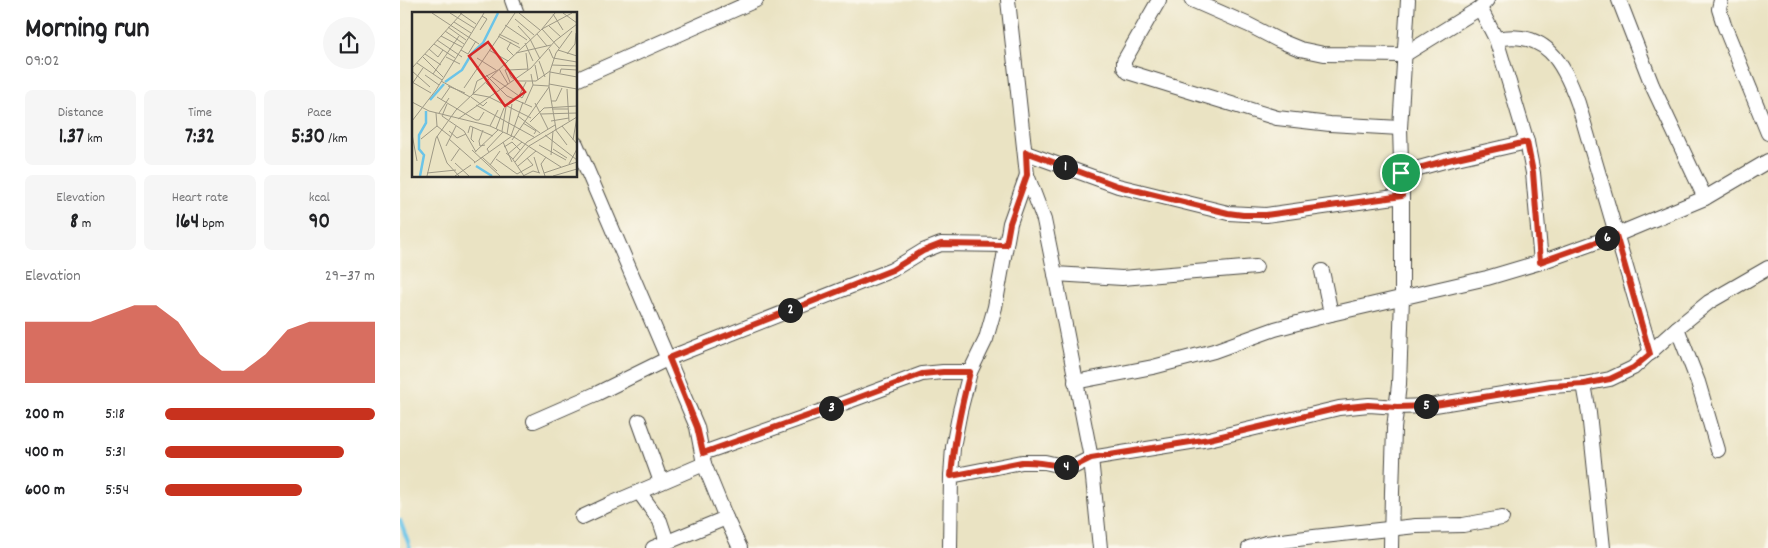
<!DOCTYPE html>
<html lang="en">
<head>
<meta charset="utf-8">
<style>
	body { margin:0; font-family:Dekko,sans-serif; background:#f6f6f6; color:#202124; height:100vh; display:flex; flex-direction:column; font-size:19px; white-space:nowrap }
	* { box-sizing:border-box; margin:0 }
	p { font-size:16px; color:#757577 }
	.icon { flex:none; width:28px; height:28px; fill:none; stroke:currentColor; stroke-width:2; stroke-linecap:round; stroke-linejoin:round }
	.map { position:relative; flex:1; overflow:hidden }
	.sheet { display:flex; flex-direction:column; background:#fff; width:400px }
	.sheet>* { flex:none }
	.pin { position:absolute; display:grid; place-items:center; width:42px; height:42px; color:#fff; margin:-21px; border:2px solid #fff; border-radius:50%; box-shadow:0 1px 5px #0007 }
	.km { position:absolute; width:25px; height:25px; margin:-12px; border-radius:50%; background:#222; color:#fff; font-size:14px; line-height:25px; text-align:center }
	.round { display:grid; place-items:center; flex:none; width:52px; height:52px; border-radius:26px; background:#f6f6f6 }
	.overview { display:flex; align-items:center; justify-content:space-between; height:85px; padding:0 25px }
	h1 { font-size:28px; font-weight:700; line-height:38px }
	.stats { display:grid; grid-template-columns:repeat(3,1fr); gap:8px; height:85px; padding:5px 25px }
	.stats div { display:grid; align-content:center; border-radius:8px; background:#f6f6f6; text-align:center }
	.stats b { font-size:21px; font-weight:700 }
	.stats small { font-size:14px; font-weight:400 }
	.stats p { font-size:14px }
	.chart { height:140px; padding:10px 25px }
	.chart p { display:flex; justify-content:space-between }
	.chart svg { width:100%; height:90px; margin-top:5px; fill:#c8321e; opacity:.7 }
	ul { padding:0 25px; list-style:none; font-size:16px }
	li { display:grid; grid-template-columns:80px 60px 1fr; align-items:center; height:38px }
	li i { height:12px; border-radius:6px; background:#c8321e }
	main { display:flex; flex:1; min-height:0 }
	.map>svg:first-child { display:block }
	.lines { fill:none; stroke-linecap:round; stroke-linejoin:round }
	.stream { stroke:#6bc4e8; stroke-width:4 }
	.street-casing { stroke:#484742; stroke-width:16 }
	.street { stroke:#fff; stroke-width:14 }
	.route-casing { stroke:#fff; stroke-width:10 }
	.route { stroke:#c8321e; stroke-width:6 }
	.inset-river { fill:none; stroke:#6bc4e8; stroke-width:2.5 }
	.inset-road { fill:none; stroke:#9e9986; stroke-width:1 }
	.view { fill:#d62828; fill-opacity:0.15; stroke:#d62828; stroke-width:2.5 }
	.inset-edge { fill:none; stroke:#2b2b2b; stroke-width:2.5 }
</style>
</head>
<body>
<main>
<section class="sheet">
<div class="overview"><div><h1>Morning run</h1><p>09:02</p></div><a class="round"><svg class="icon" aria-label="share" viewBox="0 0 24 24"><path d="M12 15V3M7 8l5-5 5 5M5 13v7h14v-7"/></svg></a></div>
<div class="stats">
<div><p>Distance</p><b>1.37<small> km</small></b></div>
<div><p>Time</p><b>7:32</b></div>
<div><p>Pace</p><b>5:30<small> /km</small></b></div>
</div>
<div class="stats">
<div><p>Elevation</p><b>8<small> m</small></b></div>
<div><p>Heart rate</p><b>164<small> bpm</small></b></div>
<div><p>kcal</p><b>90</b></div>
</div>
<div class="chart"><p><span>Elevation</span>29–37 m</p>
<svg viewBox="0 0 160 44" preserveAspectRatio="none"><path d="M0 44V14L10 14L20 14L30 14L40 10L50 6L60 6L70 14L80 30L90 38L100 38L110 30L120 18L130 14L140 14L150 14L160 14V44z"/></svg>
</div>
<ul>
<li><b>200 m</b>5:18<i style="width:100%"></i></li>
<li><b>400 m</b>5:31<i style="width:85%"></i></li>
<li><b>600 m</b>5:54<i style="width:65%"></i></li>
</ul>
</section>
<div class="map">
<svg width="1368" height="548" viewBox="0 0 1368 548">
	<rect width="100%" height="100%" fill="#fbf7ec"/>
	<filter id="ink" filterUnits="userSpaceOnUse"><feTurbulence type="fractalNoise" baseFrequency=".02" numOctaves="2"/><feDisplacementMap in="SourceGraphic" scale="10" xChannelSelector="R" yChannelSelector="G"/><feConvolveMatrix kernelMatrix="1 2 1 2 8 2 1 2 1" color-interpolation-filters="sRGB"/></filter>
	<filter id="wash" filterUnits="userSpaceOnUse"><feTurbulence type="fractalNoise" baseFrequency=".0096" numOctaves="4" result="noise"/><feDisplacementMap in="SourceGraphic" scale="20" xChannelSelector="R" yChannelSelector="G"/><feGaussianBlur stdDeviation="1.12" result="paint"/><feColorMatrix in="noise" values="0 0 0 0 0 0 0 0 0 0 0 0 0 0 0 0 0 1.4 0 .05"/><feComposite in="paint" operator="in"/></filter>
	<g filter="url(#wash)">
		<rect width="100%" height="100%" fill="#eae3c3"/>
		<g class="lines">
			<!-- stream -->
			<path class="stream" d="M0 520 10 548"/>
		</g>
	</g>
	<g filter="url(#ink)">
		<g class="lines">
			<defs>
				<g id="street">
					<path d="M112 0 117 14"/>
					<path d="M608 0 627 175 644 220 655 274 691 458 700 548"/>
					<path d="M759 0 724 61V67L728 72 877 118 930 124 1000 128"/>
					<path d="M792 0 849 25 878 40 900 49 924 54 1004 55 1080 8 1087 0"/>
					<path d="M1219 0 1252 85 1305 198"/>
					<path d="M1321 0 1319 9 1324 25 1368 133"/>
					<path d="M1080 8 1096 39 1127 142 1133 173 1141 262"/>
					<path d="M1096 39C1146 29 1163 62 1178 103L1251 353"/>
					<path d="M176 80 356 0"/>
					<path d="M176 144 297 427 304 464 326 518 340 548"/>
					<path d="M626 153 718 186 828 213 866 215 1002 196"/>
					<path d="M1001 173 1048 160 1127 142"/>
					<path d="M922 271 931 314"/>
					<path d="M655 274 722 278 856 267"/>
					<path d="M1277 328 1298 382 1318 450"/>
					<path d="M675 382 753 367 814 351 875 329 931 314 1087 278 1141 262 1216 235 1305 198 1368 161"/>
					<path d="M1184 384 1189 413 1203 548"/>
					<path d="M134 421 198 393 269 358 492 270 523 251 541 244 606 245"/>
					<path d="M239 421 261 482"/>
					<path d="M303 453 444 403 522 374 543 372H570"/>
					<path d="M551 476 622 462H645L671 468 691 458 809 439 939 408 969 405 997 407 1029 406 1151 386 1184 384 1210 379 1233 368 1277 328 1309 302 1368 268"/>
					<path d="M239 492 260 521 267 542"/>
					<path d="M182 517 208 505 304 464"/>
					<path d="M253 548 326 518"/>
					<path d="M550 548 551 476 553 447 560 411 570 372 586 339 595 307 610 223 627 175"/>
					<path d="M849 548 866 543 914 537 1016 526 1063 525 1102 518"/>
					<path d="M991 548 992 492 994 429 999 384 1002 298V196L1000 128 1008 0"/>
				</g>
			</defs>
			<!-- street casing -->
			<use href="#street" class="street-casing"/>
			<!-- street -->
			<use href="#street" class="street"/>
		</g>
	</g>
	<g class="lines" filter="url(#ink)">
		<defs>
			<path id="route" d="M1127 142 1133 172 1140 262 1216 235 1250 354 1233 368 1210 379 1184 384 1151 386 1029 406 997 407 968 405 939 408 809 439 691 458 671 468C654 465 639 461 622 462L551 476C554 440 561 407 570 372H543L522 374 444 403 303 453 297 427 269 358 492 270 523 251 541 244 606 245 610 223 627 175 626 152 718 186 828 213 843 215H866L1002 196 1001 173 1048 160Z"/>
		</defs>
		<!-- route casing -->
		<use href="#route" class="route-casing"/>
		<!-- route -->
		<use href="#route" class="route"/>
	</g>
	<!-- overview -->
	<g transform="translate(12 12)">
		<rect width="165" height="165" fill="#eae3c3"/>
		<path class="inset-river" d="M33 70 50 58 60 41 71 31 86 1M18 88 32 72M64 154 80 164M8 164 12 143 7 137V123L14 111V99"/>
		<path class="inset-road" d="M20 1 67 32M38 1 62 16M48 1 64 12M107 1 128 18M151 1 165 11M141 2 151 18M103 7 122 23M42 10 59 21M93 13 115 28M106 14 118 27M137 14 149 25M36 15 54 28M68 18 75 7 70 4M33 19 52 32M87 22 107 32M125 22 135 34M29 24 50 35M86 24 108 36M118 27 128 47M25 28 50 45M99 30 95 37 102 44M113 31 121 49M22 32 43 46M147 36 130 17 160 1M17 37 26 45 31 38M137 37 141 46 165 50M49 38 56 42 64 29M77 38 96 49M146 38 165 44M104 41 139 33M114 41 116 58M13 42 29 53M155 42 163 32 164 21M11 45 31 65M34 45 48 52M65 46 84 58M127 49 133 65M5 51 30 68M93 51 99 65 105 69H124L138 59M123 53 126 68M140 53 165 54M0 56 50 1M87 57 96 72M97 57 93 58 98 70M97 58 116 57M0 59 18 75M138 60 165 65M148 61 149 57 165 58M21 62 47 24M13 63 27 73M74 63 95 84 120 95M80 65 110 86 114 79M29 69 58 85M0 70 19 81M74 71 87 84M0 72 11 56M137 72 165 77M121 73 137 74M36 74 53 81M52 76 103 1M155 77 157 109M61 82 77 85 119 106M61 82 65 69 86 58M107 84 114 70M25 85 64 108H67L72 100M59 85 71 94 75 90M29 88 38 75M139 89H144L150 76M0 90 17 99 78 114 102 125 149 155M113 91 121 73 119 62M123 91 136 117M35 92 30 104 52 119 64 140M64 93 122 125M140 97H156M24 101 25 114 39 125M27 101 37 86M129 102 165 101M106 104 128 121M46 107 119 56 143 29 165 12M0 109 24 78 72 1M139 109 157 106M118 110 132 96 165 94M111 111 124 119 122 122M78 114 86 98M150 114 165 132M61 115 59 127 62 130M84 117 92 96M143 117 155 133M144 117 137 75 138 59 144 41 160 19M71 118 67 129 68 134 73 133M37 119 45 126 54 122M90 119 94 95M56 121 58 114 81 124M0 122 5 149M95 122 100 92M133 123 165 148M25 124 35 151 47 164M99 124 111 90M9 127 25 114M37 127 63 150M100 128 137 75M161 128 165 105M91 130 100 150M127 133 154 148M34 134 44 114M92 135 100 130 108 138M141 137 155 146M60 138 88 164M63 140 86 118M77 140 75 137 91 120M94 141 100 146 112 164M96 142 110 130M139 143 141 119M70 145 85 159M122 145 127 161M84 147 105 162 121 153 115 146M101 147 115 130 143 113M39 149 48 136M103 150 117 134 165 105M43 151 57 164M62 151 100 124M157 152 165 137M78 153 88 139M106 154 124 139M15 161 44 158M132 161 165 150M15 164 24 126 44 98 130 17 143 1M43 164 59 153M111 164 121 159 128 161M133 164 129 152 134 145M141 164 165 157"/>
		<path class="view" d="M76 30 113 80 93 94 57 44Z"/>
		<rect width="165" height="165" class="inset-edge"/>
	</g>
</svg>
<div class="pin" style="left:1001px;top:173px;background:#1e9e55"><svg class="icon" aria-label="arrive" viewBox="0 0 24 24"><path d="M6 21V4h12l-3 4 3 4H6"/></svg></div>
<b class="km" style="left:665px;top:167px">1</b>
<b class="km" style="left:390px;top:310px">2</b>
<b class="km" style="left:431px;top:408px">3</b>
<b class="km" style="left:666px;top:467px">4</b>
<b class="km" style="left:1026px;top:406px">5</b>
<b class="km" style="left:1207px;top:238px">6</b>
</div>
</main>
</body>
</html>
